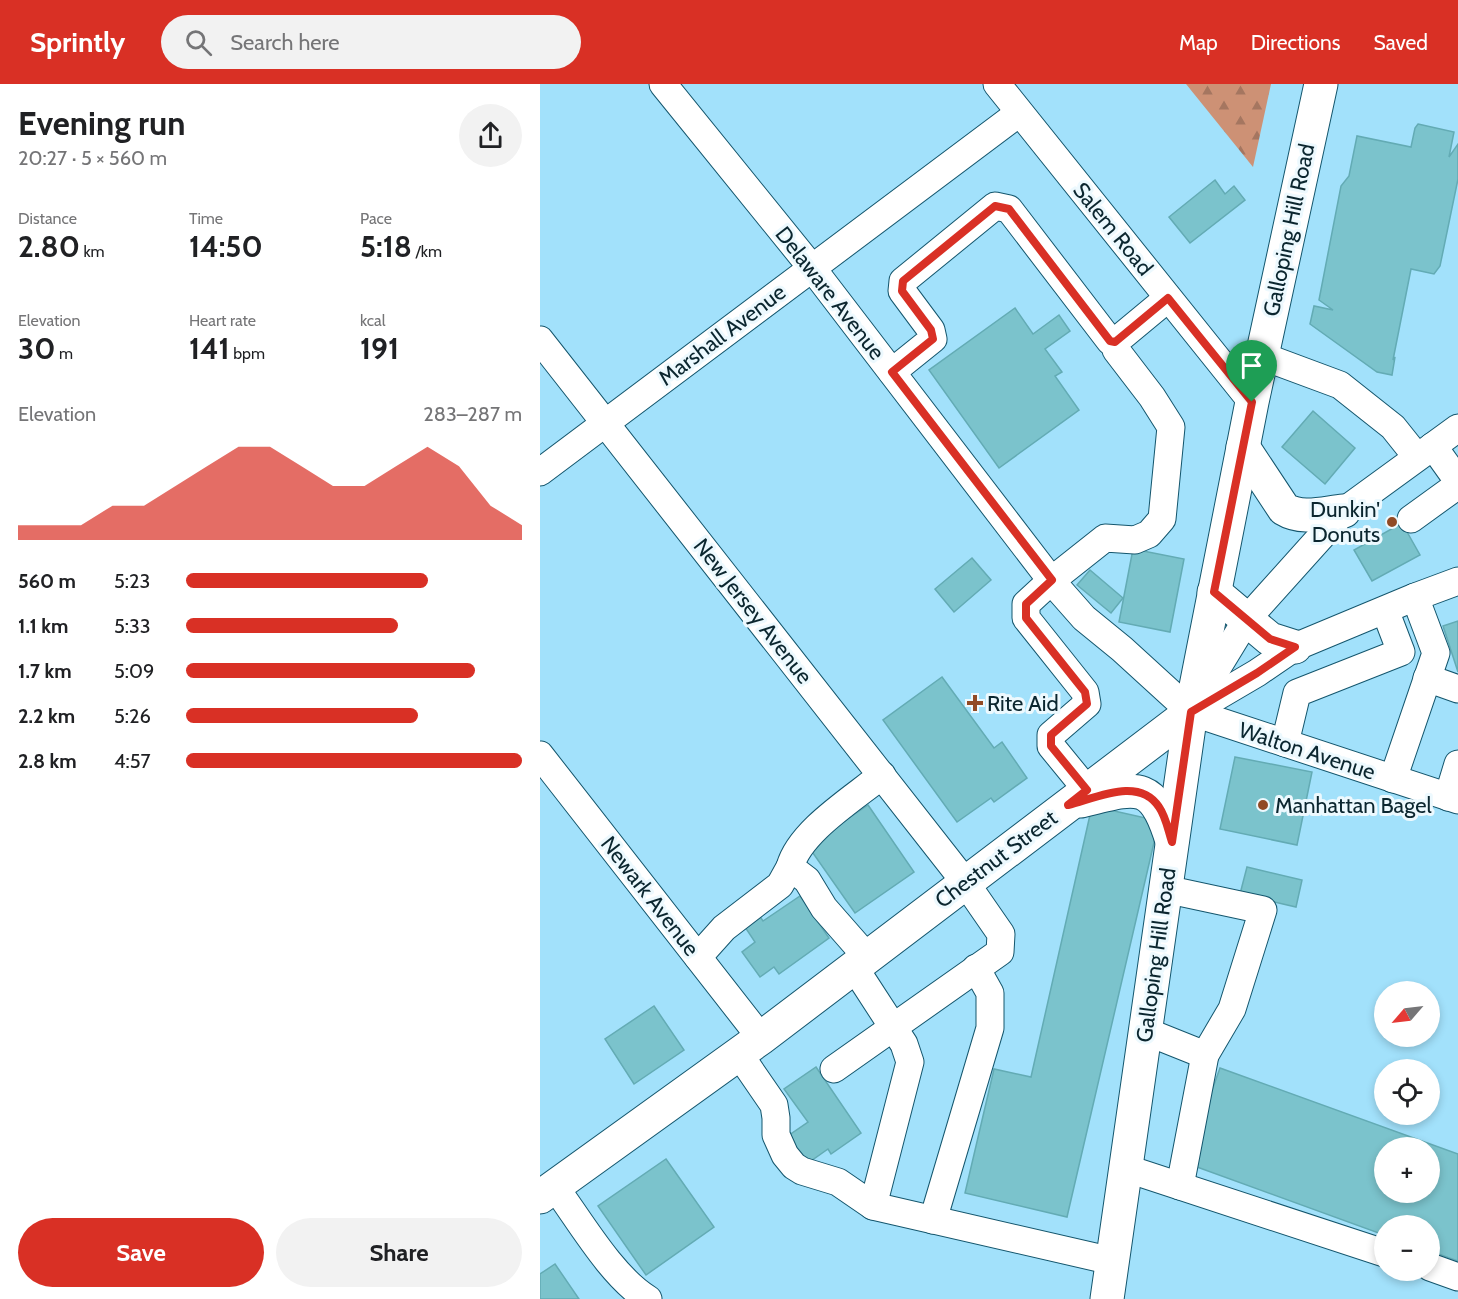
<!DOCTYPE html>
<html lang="en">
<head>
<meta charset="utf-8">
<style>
	body { margin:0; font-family:Cabin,sans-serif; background:#f2f2f2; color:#202124; height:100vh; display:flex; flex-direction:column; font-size:22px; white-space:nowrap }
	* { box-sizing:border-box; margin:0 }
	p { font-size:20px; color:#757577 }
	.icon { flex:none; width:33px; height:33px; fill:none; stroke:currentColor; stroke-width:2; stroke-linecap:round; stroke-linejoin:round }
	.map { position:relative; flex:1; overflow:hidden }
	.drawer { display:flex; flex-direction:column; background:#fff; width:540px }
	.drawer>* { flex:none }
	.needle { width:39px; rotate:242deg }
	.buttons { position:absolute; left:834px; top:897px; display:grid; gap:12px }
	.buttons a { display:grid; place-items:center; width:66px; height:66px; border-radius:50%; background:#fff; box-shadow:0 3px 9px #0003; font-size:30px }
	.pin { position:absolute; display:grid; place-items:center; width:51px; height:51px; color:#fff; margin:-62px -26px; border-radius:50% 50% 50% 0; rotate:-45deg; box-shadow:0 0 6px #0007 }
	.pin .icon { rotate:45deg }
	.round { display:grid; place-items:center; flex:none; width:63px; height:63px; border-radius:32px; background:#f2f2f2 }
	.summary { display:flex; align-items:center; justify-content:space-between; height:102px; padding:0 18px }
	h1 { font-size:33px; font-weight:800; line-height:45px }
	.figures { display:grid; grid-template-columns:repeat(3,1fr); gap:9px; height:102px; padding:6px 18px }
	.figures div { display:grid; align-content:center }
	.figures b { font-size:30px; font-weight:800 }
	.figures small { font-size:16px; font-weight:400 }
	.figures p { font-size:16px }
	.chart { height:168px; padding:12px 18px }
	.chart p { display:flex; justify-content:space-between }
	.chart svg { width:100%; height:108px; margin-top:6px; fill:#d93025; opacity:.7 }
	.button { display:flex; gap:12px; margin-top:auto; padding:12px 18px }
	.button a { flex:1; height:69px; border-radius:36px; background:#d93025; color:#fff; font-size:24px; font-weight:800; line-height:69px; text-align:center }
	.button a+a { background:#f2f2f2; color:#202124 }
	ul { padding:0 18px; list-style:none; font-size:20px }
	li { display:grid; grid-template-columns:96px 72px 1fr; align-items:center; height:45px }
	li i { height:15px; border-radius:8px; background:#d93025 }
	header { display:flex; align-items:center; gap:36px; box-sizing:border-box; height:84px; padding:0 30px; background:#d93025; color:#fff }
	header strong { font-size:28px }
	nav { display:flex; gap:33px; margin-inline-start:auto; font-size:21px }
	.search { width:420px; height:54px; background:#f2f2f2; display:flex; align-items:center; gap:15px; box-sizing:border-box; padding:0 21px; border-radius:33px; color:#757577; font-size:22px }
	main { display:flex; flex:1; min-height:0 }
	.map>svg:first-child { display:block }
	.forest { fill:url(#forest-firs) }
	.building { fill:#7bc3cc; stroke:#63abb4; stroke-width:1.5; fill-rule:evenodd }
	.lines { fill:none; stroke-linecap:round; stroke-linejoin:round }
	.minor-casing { stroke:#14566d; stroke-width:29 }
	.major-casing { stroke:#14566d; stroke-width:35 }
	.minor { stroke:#fff; stroke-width:27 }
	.major { stroke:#fff; stroke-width:33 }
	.route-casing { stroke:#fff; stroke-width:12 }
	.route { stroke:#d93025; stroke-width:8 }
	.poi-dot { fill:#914a25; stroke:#edf9fe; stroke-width:2 }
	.labels { text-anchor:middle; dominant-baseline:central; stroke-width:6; stroke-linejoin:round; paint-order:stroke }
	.street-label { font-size:22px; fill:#0b262f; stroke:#edf9fe }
	.poi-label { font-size:22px; fill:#0b262f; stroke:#edf9fe; text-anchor:start }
</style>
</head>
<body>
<header>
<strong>Sprintly</strong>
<div class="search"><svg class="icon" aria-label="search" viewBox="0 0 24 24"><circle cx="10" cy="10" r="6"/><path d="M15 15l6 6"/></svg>Search here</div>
<nav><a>Map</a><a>Directions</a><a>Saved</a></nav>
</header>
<main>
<section class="drawer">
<div class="summary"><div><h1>Evening run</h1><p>20:27 · 5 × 560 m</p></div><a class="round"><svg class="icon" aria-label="share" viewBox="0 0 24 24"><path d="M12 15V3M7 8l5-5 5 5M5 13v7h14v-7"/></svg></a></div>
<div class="figures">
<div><p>Distance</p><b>2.80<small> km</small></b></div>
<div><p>Time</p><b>14:50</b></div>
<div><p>Pace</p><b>5:18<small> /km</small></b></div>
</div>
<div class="figures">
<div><p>Elevation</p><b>30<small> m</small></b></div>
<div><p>Heart rate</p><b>141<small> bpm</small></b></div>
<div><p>kcal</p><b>191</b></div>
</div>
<div class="chart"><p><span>Elevation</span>283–287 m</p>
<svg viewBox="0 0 160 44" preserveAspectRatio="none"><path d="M0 44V38L10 38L20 38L30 30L40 30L50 22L60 14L70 6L80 6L90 14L100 22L110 22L120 14L130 6L140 14L150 30L160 38V44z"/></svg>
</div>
<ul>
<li><b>560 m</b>5:23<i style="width:72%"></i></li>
<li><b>1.1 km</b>5:33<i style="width:63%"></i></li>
<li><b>1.7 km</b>5:09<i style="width:86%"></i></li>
<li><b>2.2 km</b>5:26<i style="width:69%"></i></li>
<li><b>2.8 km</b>4:57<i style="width:100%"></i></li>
</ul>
<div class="button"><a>Save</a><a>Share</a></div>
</section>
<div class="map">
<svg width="918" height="1215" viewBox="0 0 918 1215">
	<defs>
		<pattern id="forest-firs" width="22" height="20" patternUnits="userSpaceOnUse" patternTransform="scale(1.5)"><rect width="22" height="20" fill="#cd9175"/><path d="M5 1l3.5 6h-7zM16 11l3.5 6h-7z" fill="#a57660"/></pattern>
	</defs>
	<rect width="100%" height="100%" fill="#a2e1fb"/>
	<!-- forest -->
	<path class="forest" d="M646 0H731L713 83Z"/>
	<!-- building -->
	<g class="building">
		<path d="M878 40 914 48 909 73 918 60V95L900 182 894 190 871 185 853 276 855 273 852 291 837 288 770 240 774 222 793 226 779 216 801 102 809 92 817 52 871 63 875 44Z"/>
		<path d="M675 96 685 110 694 102 705 116 650 159 629 133Z"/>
		<path d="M475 224 493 250 519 231 530 247 505 265 522 288 515 292 539 326 459 384 389 286Z"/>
		<path d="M773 327 815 364 785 400 742 363Z"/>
		<path d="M862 439 880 471 832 497 814 466Z"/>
		<path d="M593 465 644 475 630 548 579 538Z"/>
		<path d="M432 474 451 496 414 528 395 505Z"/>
		<path d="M550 486 583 514 571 529 537 501Z"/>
		<path d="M918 537V588L903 542Z"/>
		<path d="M402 593 454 664 462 658 487 694 454 718 451 714 417 738 343 636Z"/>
		<path d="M695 673 772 688 757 761 680 745Z"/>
		<path d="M328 721 374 788 315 829 268 762Z"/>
		<path d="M552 722 619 737 527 1133 425 1109 454 985 491 993Z"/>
		<path d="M707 783 762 796 756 823 700 810Z"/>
		<path d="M260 812 289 854 239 890 234 883 220 893 202 868 215 858 199 834 214 824 223 837Z"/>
		<path d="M114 922 144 966 94 1000 65 955Z"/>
		<path d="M276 983 321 1049 291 1070 288 1065 261 1084 242 1056 268 1038 244 1005Z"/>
		<path d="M680 984 918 1070V1177L890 1167V1142H844V1151L646 1079ZM844 1064H890V1108H844Z"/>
		<path d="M126 1075 174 1143 106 1191 58 1122Z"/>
		<path d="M15 1180 39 1215H0V1190Z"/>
	</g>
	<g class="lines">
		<defs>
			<g id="minor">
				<path d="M123 0 272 184 514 500 544 534 582 565 651 628 918 716"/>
				<path d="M457 0 712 318"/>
				<path d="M0 256 425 798 461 850 460 868 294 985"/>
				<path d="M722 272 800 301 853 343 877 373"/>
				<path d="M352 288 393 255 391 246 362 207 363 197 455 122 469 125 570 257 575 258"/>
				<path d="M893 362 918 397"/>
				<path d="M0 388 479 29"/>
				<path d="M871 435 918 401"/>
				<path d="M887 594 918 605"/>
				<path d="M657 617 707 535 804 427 918 344"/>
				<path d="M654 626 717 589 755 563 875 513 918 497"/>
				<path d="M745 659 757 609 861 568 845 526"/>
				<path d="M0 671 221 954"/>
				<path d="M853 695 896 569 875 513"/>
				<path d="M547 706 511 662V651L547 620 545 608 486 534V520L512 496 565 454 595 456 609 450 622 435 631 343 612 313 576 266 575 258 628 214"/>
				<path d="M908 713 918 680"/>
				<path d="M250 783C260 747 313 715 342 691"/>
				<path d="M625 805 723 826 692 925 665 971 640 1102"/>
				<path d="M158 873 184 844 240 801 250 783 267 796 284 824 327 873"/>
				<path d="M314 883 364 960 370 978 333 1122 572 1177"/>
				<path d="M605 947 665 971"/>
				<path d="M199 970 234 1021 236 1034V1051L245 1071 254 1082 262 1087 298 1098 333 1122"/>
				<path d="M585 1084 844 1169"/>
				<path d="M15 1103C40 1137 72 1193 108 1215"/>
				<path d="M393 1136 450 944V909L436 884"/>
				<path d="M890 1183 918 1193"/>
			</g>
			<g id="major">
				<path d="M703 363 744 425C762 436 783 429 804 427"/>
				<path d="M674 508 730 555 755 563"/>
				<path d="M541 717C597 703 613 695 632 757"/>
				<path d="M0 1113 221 954 651 628"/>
				<path d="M567 1215 651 628 712 318 781 0"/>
			</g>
		</defs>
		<!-- minor casing -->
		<use href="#minor" class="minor-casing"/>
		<!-- major casing -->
		<use href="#major" class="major-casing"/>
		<!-- minor -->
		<use href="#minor" class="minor"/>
		<!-- major -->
		<use href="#major" class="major"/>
	</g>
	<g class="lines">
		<defs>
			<path id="route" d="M455 122 469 125 570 257 575 258 628 214 712 318 674 508 730 555 755 563 717 589 651 628 632 758C628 746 626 733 619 723 599 692 556 714 528 721L547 706 511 662V651L547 620 545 608 486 534V520L512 496 352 288 393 255 391 246 362 207 363 197Z"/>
		</defs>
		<!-- route casing -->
		<use href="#route" class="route-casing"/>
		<!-- route -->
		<use href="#route" class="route"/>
	</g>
	<!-- markers -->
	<g class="poi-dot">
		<circle cx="852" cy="438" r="6"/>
		<path d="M432 610h6v6h6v6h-6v6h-6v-6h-6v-6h6z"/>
		<circle cx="723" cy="721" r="6"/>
	</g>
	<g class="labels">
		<!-- street labels -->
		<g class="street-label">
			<text transform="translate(573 145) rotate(51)">Salem Road</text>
			<text transform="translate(749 146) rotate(-78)">Galloping Hill Road</text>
			<text transform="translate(290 209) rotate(52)">Delaware Avenue</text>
			<text transform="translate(182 251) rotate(-37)">Marshall Avenue</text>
			<text transform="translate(213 527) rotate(52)">New Jersey Avenue</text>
			<text transform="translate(767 667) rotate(18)">Walton Avenue</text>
			<text transform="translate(456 775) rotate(-37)">Chestnut Street</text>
			<text transform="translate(110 812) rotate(52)">Newark Avenue</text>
			<text transform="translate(616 871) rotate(-82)">Galloping Hill Road</text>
		</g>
		<!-- poi labels -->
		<g class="poi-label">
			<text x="840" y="425" text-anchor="end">Dunkin'<tspan x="840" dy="25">Donuts</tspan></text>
			<text x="447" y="619">Rite Aid</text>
			<text x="735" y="721">Manhattan Bagel</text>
		</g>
	</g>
</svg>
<div class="buttons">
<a><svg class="needle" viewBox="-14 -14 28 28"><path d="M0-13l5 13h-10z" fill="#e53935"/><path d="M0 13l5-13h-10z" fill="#757577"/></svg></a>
<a><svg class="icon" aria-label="locate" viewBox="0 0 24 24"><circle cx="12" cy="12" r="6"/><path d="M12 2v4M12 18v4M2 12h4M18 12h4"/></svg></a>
<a>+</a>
<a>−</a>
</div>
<div class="pin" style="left:712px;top:318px;background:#1e9e55"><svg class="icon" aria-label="arrive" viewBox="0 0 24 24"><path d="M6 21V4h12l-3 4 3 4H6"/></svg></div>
</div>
</main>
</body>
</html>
